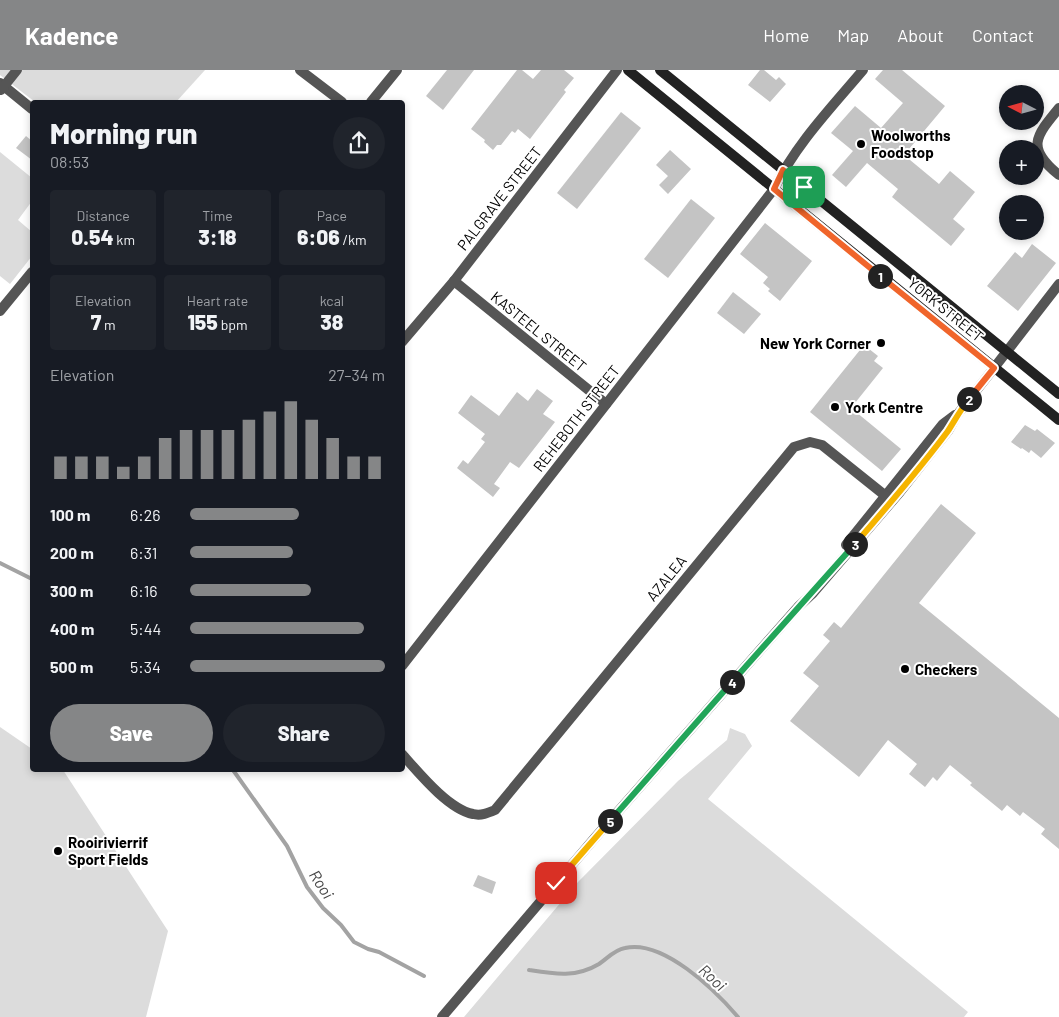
<!DOCTYPE html>
<html lang="en">
<head>
<meta charset="utf-8">
<style>
	body { margin:0; font-family:Barlow,sans-serif; background:#20242c; color:#f1f3f6; height:100vh; display:flex; flex-direction:column; font-size:19px; white-space:nowrap }
	* { box-sizing:border-box; margin:0 }
	p { font-size:16px; color:#9ea1a6 }
	.icon { flex:none; width:28px; height:28px; fill:none; stroke:currentColor; stroke-width:2; stroke-linecap:round; stroke-linejoin:round }
	.map { position:relative; flex:1; overflow:hidden }
	.drawer { position:absolute; left:30px; top:30px; width:375px; height:672px; display:flex; flex-direction:column; background:#171b24; border-radius:5px; box-shadow:0 2px 8px #0003 }
	.drawer>* { flex:none }
	.needle { width:32px; rotate:276deg }
	.fabs { position:absolute; left:999px; top:15px; display:grid; gap:10px }
	.fabs a { display:grid; place-items:center; width:45px; height:45px; border-radius:50%; background:#171b24; box-shadow:0 2px 8px #0003; font-size:25px }
	.pin { position:absolute; display:grid; place-items:center; width:42px; height:42px; color:#fff; margin:-21px; border-radius:10px; box-shadow:0 2px 8px #0006 }
	.km { position:absolute; width:25px; height:25px; margin:-12px; border-radius:50%; background:#222; color:#fff; font-size:14px; line-height:25px; text-align:center }
	.round { display:grid; place-items:center; flex:none; width:52px; height:52px; border-radius:26px; background:#20242c }
	.summary { display:flex; align-items:center; justify-content:space-between; height:85px; padding:0 20px }
	h1 { font-size:28px; font-weight:800; line-height:38px }
	.figures { display:grid; grid-template-columns:repeat(3,1fr); gap:8px; height:85px; padding:5px 20px }
	.figures div { display:grid; align-content:center; border-radius:5px; background:#20242c; text-align:center }
	.figures b { font-size:21px; font-weight:800 }
	.figures small { font-size:14px; font-weight:400 }
	.figures p { font-size:14px }
	.chart { height:140px; padding:10px 20px }
	.chart p { display:flex; justify-content:space-between }
	.chart svg { width:100%; height:90px; margin-top:5px; stroke:#858687; stroke-width:6 }
	.action { display:flex; gap:10px; margin-top:auto; padding:10px 20px }
	.action a { flex:1; height:58px; border-radius:30px; background:#858687; color:#fff; font-size:20px; font-weight:800; line-height:58px; text-align:center }
	.action a+a { background:#20242c; color:#f1f3f6 }
	ul { padding:0 20px; list-style:none; font-size:16px }
	li { display:grid; grid-template-columns:80px 60px 1fr; align-items:center; height:38px }
	li i { height:12px; border-radius:6px; background:#858687 }
	header { display:flex; align-items:center; gap:30px; box-sizing:border-box; height:70px; padding:0 25px; background:#858687; color:#fff }
	header strong { font-size:24px }
	nav { display:flex; gap:28px; margin-inline-start:auto; font-size:18px }
	.map>svg:first-child { display:block }
	.green { fill:#dcdcdc }
	.lines { fill:none; stroke-linecap:round; stroke-linejoin:round }
	.stream { stroke:#a3a3a3; stroke-width:4 }
	.building { fill:#c4c4c4 }
	.minor { stroke:#555; stroke-width:10 }
	.tertiary { stroke:#555; stroke-width:10 }
	.secondary { stroke:#222; stroke-width:10 }
	.split-1-casing { stroke:#fff; stroke-width:10 }
	.split-2-casing { stroke:#fff; stroke-width:10 }
	.split-3-casing { stroke:#fff; stroke-width:10 }
	.split-4-casing { stroke:#fff; stroke-width:10 }
	.split-5-casing { stroke:#fff; stroke-width:10 }
	.split-6-casing { stroke:#fff; stroke-width:10 }
	.split-1 { stroke:#f0652b; stroke-width:6 }
	.split-2 { stroke:#f0652b; stroke-width:6 }
	.split-3 { stroke:#f5b400; stroke-width:6 }
	.split-4 { stroke:#22a559; stroke-width:6 }
	.split-5 { stroke:#22a559; stroke-width:6 }
	.split-6 { stroke:#f5b400; stroke-width:6 }
	.poi-dot { fill:#000; stroke:#fff; stroke-width:2 }
	.labels { text-anchor:middle; dominant-baseline:central; stroke-width:4; stroke-linejoin:round; paint-order:stroke }
	.poi-label { font-size:15px; font-weight:bold; fill:#000; stroke:#fff; text-anchor:start }
	.street-label { font-size:15px; fill:#000; stroke:#fff }
	.water-label { font-size:16px; font-style:italic; fill:#444; stroke:#fff }
</style>
</head>
<body>
<header>
<strong>Kadence</strong>
<nav><a>Home</a><a>Map</a><a>About</a><a>Contact</a></nav>
</header>
<div class="map">
<svg width="1059" height="947" viewBox="0 0 1059 947">
	<rect width="100%" height="100%" fill="#fff"/>
	<!-- green -->
	<g class="green">
		<path d="M0 0H205L176 32H35L0 5Z"/>
		<path d="M0 82 32 108V131L18 150 32 162V186L10 214 0 206Z"/>
		<path d="M0 657 32 679V700H63L168 861 146 947H0Z"/>
		<path d="M730 658 745 664 752 676 708 729 968 942 964 947H464L578 812 678 711 727 670Z"/>
	</g>
	<g class="lines">
		<!-- stream -->
		<g class="stream">
			<path d="M0 493 32 509"/>
			<path d="M233 700 287 776 307 817 323 838 341 855 354 872 368 879 379 882 424 906"/>
			<path d="M529 900C554 904 576 908 599 894 608 888 614 880 625 878 663 869 715 920 738 947"/>
		</g>
	</g>
	<!-- building -->
	<g class="building">
		<path d="M447 0H474L443 40 426 26Z"/>
		<path d="M517 0H522L533 9 541 0H564L574 8 564 20 566 22 530 69 518 59 515 63 512 61 501 75H497L493 80 484 72 485 70 471 59Z"/>
		<path d="M760 0H764L776 10 779 7 786 14 770 32 748 15Z"/>
		<path d="M883 0H902L945 36 904 85 939 114 950 101 975 122 953 149 965 159 951 176 892 127 898 119 867 93 846 117 832 105 853 81 831 63 855 36 881 58 903 33 875 9Z"/>
		<path d="M621 42 641 58 577 139 557 123Z"/>
		<path d="M26 66 32 71V90L16 78Z"/>
		<path d="M670 80 691 99 668 124 659 115 668 106 656 95Z"/>
		<path d="M691 129 715 148 668 208 644 189Z"/>
		<path d="M765 153 812 191 780 231 768 221 770 219 763 213 768 207 740 184Z"/>
		<path d="M1032 174 1056 193 1018 241 987 216 1015 182 1022 188Z"/>
		<path d="M733 222 761 244 744 264 717 243Z"/>
		<path d="M864 275 878 286 874 291 883 298 855 333 856 342 901 379 882 401 810 342Z"/>
		<path d="M537 319 553 331 543 344 555 352 519 398 510 392 494 414 500 418 493 427 457 398 463 390 468 394 485 372 481 369 485 364 458 343 471 325 499 346 517 322 528 331Z"/>
		<path d="M1025 355 1035 361 1037 359 1055 373 1041 388 1031 380 1029 383 1022 378 1021 379 1011 372Z"/>
		<path d="M941 434 976 463 919 533 1059 648V779L1041 764 1045 759 1023 742 1020 746 1007 735 1002 741 970 715 972 713 950 695 937 711 933 707 925 717 909 704 917 694 888 670 859 707 790 651 819 616 803 603 830 571 823 565 834 552 841 558Z"/>
		<path d="M478 805 496 812 492 824 473 816Z"/>
	</g>
	<g class="lines">
		<!-- minor -->
		<g class="minor">
			<path d="M300 0 342 32"/>
			<path d="M0 13 32 39"/>
			<path d="M1 20 17 0"/>
			<path d="M371 32 397 0"/>
			<path d="M1059 38C1035 67 1026 78 1059 105"/>
			<path d="M454 211 606 334"/>
			<path d="M0 241 32 202"/>
			<path d="M402 272 454 211 617 0"/>
			<path d="M846 475 943 354 955 345"/>
			<path d="M402 596 774 119C796 74 831 38 863 0"/>
			<path d="M402 684C419 703 448 739 473 744 481 746 488 743 495 740L794 377 810 372 822 375 892 431"/>
			<path d="M442 947 593 770 798 537 813 523 900 422 948 361 957 345 994 298"/>
		</g>
		<!-- tertiary -->
		<path class="tertiary" d="M994 298 1059 214"/>
		<!-- secondary -->
		<g class="secondary">
			<path d="M628 0 1059 350"/>
			<path d="M660 0 1059 324"/>
		</g>
	</g>
	<g class="lines">
		<defs>
			<path id="split-1" d="M804 117 783 100 774 119 880 206"/>
			<path id="split-2" d="M880 206 994 298 969 329"/>
			<path id="split-3" d="M855 474C887 437 919 400 948 361 955 350 961 339 969 329"/>
			<path id="split-4" d="M732 612 855 474"/>
			<path id="split-5" d="M610 751 732 612"/>
			<path id="split-6" d="M556 813 610 751"/>
		</defs>
		<!-- split-1 casing -->
		<use href="#split-1" class="split-1-casing"/>
		<!-- split-2 casing -->
		<use href="#split-2" class="split-2-casing"/>
		<!-- split-3 casing -->
		<use href="#split-3" class="split-3-casing"/>
		<!-- split-4 casing -->
		<use href="#split-4" class="split-4-casing"/>
		<!-- split-5 casing -->
		<use href="#split-5" class="split-5-casing"/>
		<!-- split-6 casing -->
		<use href="#split-6" class="split-6-casing"/>
		<!-- split-1 -->
		<use href="#split-1" class="split-1"/>
		<!-- split-2 -->
		<use href="#split-2" class="split-2"/>
		<!-- split-3 -->
		<use href="#split-3" class="split-3"/>
		<!-- split-4 -->
		<use href="#split-4" class="split-4"/>
		<!-- split-5 -->
		<use href="#split-5" class="split-5"/>
		<!-- split-6 -->
		<use href="#split-6" class="split-6"/>
	</g>
	<!-- markers -->
	<g class="poi-dot">
		<circle cx="861" cy="74" r="5"/>
		<circle cx="881" cy="273" r="5"/>
		<circle cx="835" cy="337" r="5"/>
		<circle cx="905" cy="599" r="5"/>
		<circle cx="58" cy="781" r="5"/>
	</g>
	<g class="labels">
		<!-- poi labels -->
		<g class="poi-label">
			<text x="871" y="65">Woolworths<tspan x="871" dy="17">Foodstop</tspan></text>
			<text x="871" y="273" text-anchor="end">New York Corner</text>
			<text x="845" y="337">York Centre</text>
			<text x="915" y="599">Checkers</text>
			<text x="68" y="772">Rooirivierrif<tspan x="68" dy="17">Sport Fields</tspan></text>
		</g>
		<!-- street labels -->
		<g class="street-label">
			<text transform="translate(499 128) rotate(-52)">PALGRAVE STREET</text>
			<text transform="translate(946 239) rotate(39)">YORK STREET</text>
			<text transform="translate(539 261) rotate(39)">KASTEEL STREET</text>
			<text transform="translate(576 348) rotate(-52)">REHEBOTH STREET</text>
			<text transform="translate(666 508) rotate(-51)">AZALEA</text>
		</g>
		<!-- water labels -->
		<g class="water-label">
			<text transform="translate(322 814) rotate(57)">Rooi</text>
			<text transform="translate(713 907) rotate(43)">Rooi</text>
		</g>
	</g>
</svg>
<div class="fabs">
<a><svg class="needle" viewBox="-14 -14 28 28"><path d="M0-13l5 13h-10z" fill="#e53935"/><path d="M0 13l5-13h-10z" fill="#9ea1a6"/></svg></a>
<a>+</a>
<a>−</a>
</div>
<div class="pin" style="left:804px;top:117px;background:#1e9e55"><svg class="icon" aria-label="arrive" viewBox="0 0 24 24"><path d="M6 21V4h12l-3 4 3 4H6"/></svg></div>
<div class="pin" style="left:556px;top:813px;background:#d93025"><svg class="icon" aria-label="check" viewBox="0 0 24 24"><path d="M5 12l5 5 9-10"/></svg></div>
<b class="km" style="left:880px;top:206px">1</b>
<b class="km" style="left:969px;top:329px">2</b>
<b class="km" style="left:855px;top:474px">3</b>
<b class="km" style="left:732px;top:612px">4</b>
<b class="km" style="left:610px;top:751px">5</b>
<section class="drawer">
<div class="summary"><div><h1>Morning run</h1><p>08:53</p></div><a class="round"><svg class="icon" aria-label="share" viewBox="0 0 24 24"><path d="M12 15V3M7 8l5-5 5 5M5 13v7h14v-7"/></svg></a></div>
<div class="figures">
<div><p>Distance</p><b>0.54<small> km</small></b></div>
<div><p>Time</p><b>3:18</b></div>
<div><p>Pace</p><b>6:06<small> /km</small></b></div>
</div>
<div class="figures">
<div><p>Elevation</p><b>7<small> m</small></b></div>
<div><p>Heart rate</p><b>155<small> bpm</small></b></div>
<div><p>kcal</p><b>38</b></div>
</div>
<div class="chart"><p><span>Elevation</span>27–34 m</p>
<svg viewBox="0 0 160 44" preserveAspectRatio="none"><path d="M5 44V33M15 44V33M25 44V33M35 44V38M45 44V33M55 44V24M65 44V20M75 44V20M85 44V20M95 44V15M105 44V11M115 44V6M125 44V15M135 44V24M145 44V33M155 44V33"/></svg>
</div>
<ul>
<li><b>100 m</b>6:26<i style="width:56%"></i></li>
<li><b>200 m</b>6:31<i style="width:53%"></i></li>
<li><b>300 m</b>6:16<i style="width:62%"></i></li>
<li><b>400 m</b>5:44<i style="width:89%"></i></li>
<li><b>500 m</b>5:34<i style="width:100%"></i></li>
</ul>
<div class="action"><a>Save</a><a>Share</a></div>
</section>
</div>
</body>
</html>
